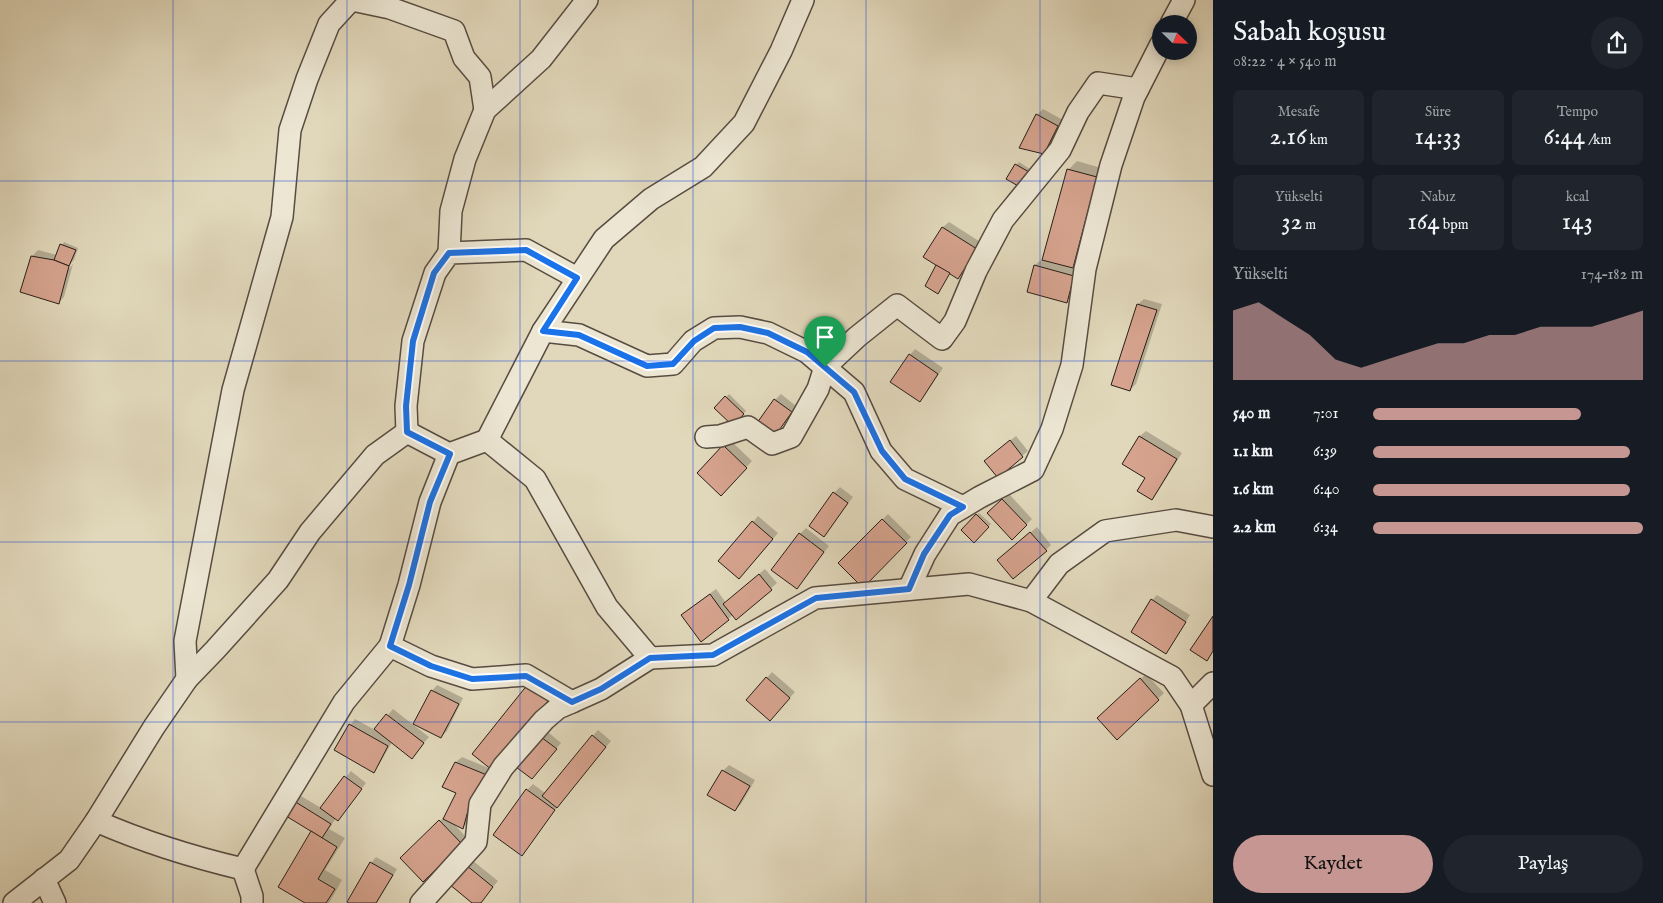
<!DOCTYPE html>
<html lang="tr">
<head>
<meta charset="utf-8">
<style>
	body { margin:0; font-family:"IM FELL English",serif; background:#20242c; color:#f1f3f6; height:100vh; display:flex; flex-direction:column; font-size:19px; white-space:nowrap }
	* { box-sizing:border-box; margin:0 }
	p { font-size:16px; color:#9ea1a6 }
	.icon { flex:none; width:28px; height:28px; fill:none; stroke:currentColor; stroke-width:2; stroke-linecap:round; stroke-linejoin:round }
	.map { position:relative; flex:1; overflow:hidden }
	.drawer { display:flex; flex-direction:column; background:#171b24; width:450px }
	.drawer>* { flex:none }
	.needle { width:32px; rotate:113deg }
	.controls { position:absolute; left:1152px; top:15px; display:grid; gap:10px }
	.controls a { display:grid; place-items:center; width:45px; height:45px; border-radius:50%; background:#171b24; box-shadow:0 2px 12px #0003; font-size:25px }
	.pin { position:absolute; display:grid; place-items:center; width:42px; height:42px; color:#fff; margin:-51px -21px; border-radius:50% 50% 50% 0; rotate:-45deg; box-shadow:0 0 5px #0007 }
	.pin .icon { rotate:45deg }
	.round { display:grid; place-items:center; flex:none; width:52px; height:52px; border-radius:26px; background:#20242c }
	.overview { display:flex; align-items:center; justify-content:space-between; height:85px; padding:0 20px }
	h1 { font-size:28px; font-weight:600; line-height:38px }
	.metrics { display:grid; grid-template-columns:repeat(3,1fr); gap:8px; height:85px; padding:5px 20px }
	.metrics div { display:grid; align-content:center; border-radius:8px; background:#20242c; text-align:center }
	.metrics b { font-size:25px; font-weight:600 }
	.metrics small { font-size:14px; font-weight:400 }
	.metrics p { font-size:14px }
	.chart { height:140px; padding:10px 20px }
	.chart p { display:flex; justify-content:space-between }
	.chart svg { width:100%; height:90px; margin-top:5px; fill:#c59692; opacity:.7 }
	.primary-button { display:flex; gap:10px; margin-top:auto; padding:10px 20px }
	.primary-button a { flex:1; height:58px; border-radius:30px; background:#c59692; color:#111; font-size:20px; font-weight:600; line-height:58px; text-align:center }
	.primary-button a+a { background:#20242c; color:#f1f3f6 }
	ul { padding:0 20px; list-style:none; font-size:16px }
	li { display:grid; grid-template-columns:80px 60px 1fr; align-items:center; height:38px }
	li i { height:12px; border-radius:6px; background:#c59692 }
	main { display:flex; flex:1; min-height:0 }
	.map>svg:first-child { display:block }
	.shadow { fill:#0003 }
	.building { fill:#d6a38e; stroke:#291e18 }
	.lines { fill:none; stroke-linecap:round; stroke-linejoin:round }
	.street-casing { stroke:#574c41; stroke-width:24 }
	.street { stroke:#ece6d3; stroke-width:21 }
	.route-casing { stroke:#fff; stroke-width:10 }
	.route { stroke:#1a73e8; stroke-width:6 }
	.grid { fill:none; stroke:#1d4ed8; stroke-width:1; stroke-opacity:0.55 }
</style>
</head>
<body>
<main>
<div class="map">
<svg width="1213" height="903" viewBox="0 0 1213 903">
	<rect width="100%" height="100%" fill="#e1d8bb"/>
	<filter id="stains"><feTurbulence type="fractalNoise" baseFrequency=".004" numOctaves="4"/><feColorMatrix values="0 0 0 0 .2 0 0 0 0 .09 0 0 0 0 .02 0 0 0 .5 -.17"/></filter>
	<radialGradient id="worn" r=".72"><stop offset=".6" stop-color="#630" stop-opacity="0"/><stop offset="1" stop-color="#630" stop-opacity=".3"/></radialGradient>
	<!-- shadow -->
	<g class="shadow">
		<path d="M1043 109 1063 120 1049 146 1044 152 1037 115Z"/>
		<path d="M1077 161 1105 169 1081 258 1071 268 1079 270 1072 296 1066 301 1028 291 1035 265 1041 260H1044L1068 170Z"/>
		<path d="M1019 162 1030 169 1022 183 1016 165Z"/>
		<path d="M949 222 982 243 963 272 958 277 950 272 938 292V265L925 257 943 227Z"/>
		<path d="M64 242 78 248 74 260 64 270 66 272 73 264 64 297 58 303 32 256 38 250 57 255Z"/>
		<path d="M1144 299 1162 304 1136 384 1130 390 1112 384 1138 304Z"/>
		<path d="M915 349 943 368 925 395 920 400 910 355Z"/>
		<path d="M729 394 746 411 733 424 716 408Z"/>
		<path d="M781 394 796 406 780 429 775 400Z"/>
		<path d="M1146 431 1182 453 1157 493 1152 499 1147 477 1123 463 1140 436Z"/>
		<path d="M1016 436 1028 451 1022 456 991 455Z"/>
		<path d="M730 440 752 461 721 494 699 473Z"/>
		<path d="M840 487 853 497 829 530 834 493Z"/>
		<path d="M1009 494 1032 519 1012 538 989 513Z"/>
		<path d="M979 513 991 524 974 541 963 530Z"/>
		<path d="M888 514 911 537 863 586 839 563Z"/>
		<path d="M758 516 778 533 745 572 720 561Z"/>
		<path d="M1037 527 1051 545 1046 550 1004 555Z"/>
		<path d="M806 528 829 546 796 588 800 534Z"/>
		<path d="M765 569 777 583 736 619 733 615 701 640 688 610 716 589 726 603Z"/>
		<path d="M1157 595 1190 615 1171 646 1165 652 1152 600Z"/>
		<path d="M772 672 795 692 775 714 747 700Z"/>
		<path d="M1146 674 1164 693 1117 738 1104 713Z"/>
		<path d="M437 685 463 698 447 731 441 737 432 691Z"/>
		<path d="M393 709 429 737 417 751 392 742 379 765 373 771 350 725 355 719 375 730Z"/>
		<path d="M598 730 611 741 562 801 522 854 527 790 533 784 545 793Z"/>
		<path d="M548 732 561 743 537 772 518 767Z"/>
		<path d="M462 757 491 769 469 822 463 827 452 822 467 838 423 880 402 858 445 816 458 792 456 762Z"/>
		<path d="M729 765 755 780 741 804 735 810 709 794 723 771Z"/>
		<path d="M351 771 366 783 343 814 336 818 329 829 345 838 325 870 342 880 329 903H307L313 831 295 802 301 796 321 808Z"/>
		<path d="M376 857 397 869 377 903H352L371 863Z"/>
		<path d="M472 860 498 881 479 903H474L451 884Z"/>
	</g>
	<!-- building -->
	<g class="building">
		<path d="M1036 114 1058 126 1044 154 1019 148Z"/>
		<path d="M1015 164 1029 172 1020 187 1006 179Z"/>
		<path d="M1067 169 1097 177 1073 268 1042 260Z"/>
		<path d="M942 227 977 249 958 279 923 257Z"/>
		<path d="M60 244 76 250 69 266 54 260Z"/>
		<path d="M31 256 54 260 69 266 59 304 20 292Z"/>
		<path d="M936 265 950 273 938 294 925 286Z"/>
		<path d="M1034 265 1074 276 1067 303 1027 292Z"/>
		<path d="M1137 304 1157 310 1130 391 1111 385Z"/>
		<path d="M909 354 938 374 920 402 890 382Z"/>
		<path d="M725 396 744 414 733 426 714 408Z"/>
		<path d="M774 399 792 412 775 436 757 423Z"/>
		<path d="M1139 436 1177 459 1152 500 1137 491 1145 478 1122 464Z"/>
		<path d="M1010 440 1023 457 998 478 984 461Z"/>
		<path d="M723 445 747 468 721 496 697 473Z"/>
		<path d="M833 492 848 503 824 537 809 526Z"/>
		<path d="M1002 499 1027 525 1012 540 987 513Z"/>
		<path d="M976 514 989 527 974 543 961 530Z"/>
		<path d="M882 519 907 543 863 588 838 563Z"/>
		<path d="M752 521 773 539 739 579 718 561Z"/>
		<path d="M1030 532 1047 551 1013 579 997 560Z"/>
		<path d="M799 533 824 552 797 589 771 570Z"/>
		<path d="M759 574 772 590 736 620 723 604Z"/>
		<path d="M710 594 729 620 701 642 681 615Z"/>
		<path d="M1151 599 1186 622 1166 654 1131 632Z"/>
		<path d="M1213 616V651L1207 661 1190 650Z"/>
		<path d="M766 677 790 698 770 721 746 700Z"/>
		<path d="M1140 678 1159 700 1117 740 1097 718Z"/>
		<path d="M528 684 548 701 492 770 472 754Z"/>
		<path d="M431 690 459 704 441 738 413 724Z"/>
		<path d="M386 714 424 743 412 759 374 729Z"/>
		<path d="M349 724 388 746 374 773 334 750Z"/>
		<path d="M592 735 606 747 557 808 542 796Z"/>
		<path d="M541 737 557 749 532 779 516 767Z"/>
		<path d="M455 762 487 775 470 803 463 829 443 819 456 793 442 787Z"/>
		<path d="M722 770 750 786 735 811 707 795Z"/>
		<path d="M344 776 362 789 338 821 320 808Z"/>
		<path d="M526 789 555 810 522 856 493 835Z"/>
		<path d="M294 801 331 824 322 838 286 816Z"/>
		<path d="M439 820 462 844 423 882 400 858Z"/>
		<path d="M311 831 337 847 318 879 335 889 326 903H305L278 887Z"/>
		<path d="M370 862 393 875 376 903H349L347 902Z"/>
		<path d="M466 865 493 887 481 903H472L449 884Z"/>
	</g>
	<g class="lines">
		<defs>
			<g id="street">
				<path d="M352 0 390 8 454 31 464 58 480 77 485 110"/>
				<path d="M1171 24 1184 0"/>
				<path d="M449 253 451 211 465 159 485 110 541 59 587 0"/>
				<path d="M543 331 579 335 647 366 673 364 693 341 714 328 740 327 768 333 807 352 854 392 881 451 905 479 963 507"/>
				<path d="M407 432 406 406 413 341 435 273 449 253 526 250 577 278"/>
				<path d="M706 437 720 436 748 427 772 444 791 437 818 389 825 367 857 337 897 305 942 339 955 321 976 271 1003 220 1060 150 1078 112 1098 83 1138 89"/>
				<path d="M487 440 543 331 604 239 651 199 703 167 744 123 781 51 803 0"/>
				<path d="M449 454 430 502 409 585 390 646 431 666 472 679 526 675 572 702 601 689 650 658"/>
				<path d="M909 589 925 554 950 515 980 497 1033 470 1052 429 1072 365 1085 269 1111 165 1134 97 1161 44"/>
				<path d="M1031 601 1059 564 1105 531 1176 520 1213 527"/>
				<path d="M187 679 185 641 233 390 282 217 290 130 307 79 329 24 351 0"/>
				<path d="M1191 705 1213 683"/>
				<path d="M96 821C144 842 192 857 243 869L344 702 390 646"/>
				<path d="M243 869 252 896V903"/>
				<path d="M44 879 55 903"/>
				<path d="M14 903 69 860 96 821 154 727 187 679 215 650 278 580 310 532 375 455 407 432 449 454 487 440 535 479 607 607 650 658 713 655 815 598 969 584 1031 601 1172 677 1191 705 1213 775"/>
				<path d="M421 903 476 842 480 804 503 767 544 720 558 708 572 702"/>
			</g>
		</defs>
		<!-- street casing -->
		<use href="#street" class="street-casing"/>
		<!-- street -->
		<use href="#street" class="street"/>
	</g>
	<g class="lines">
		<defs>
			<path id="route" d="M526 250 577 278 543 331 579 335 647 366 673 364 694 341 714 328 740 327 768 333 807 352 854 392 882 451 905 479 963 507 950 515 924 554 909 589 816 598 713 655 650 658 601 689 572 702 526 676 472 679 431 666 390 646 409 585 430 502 450 454 407 432 406 406 413 341 434 273 449 253Z"/>
		</defs>
		<!-- route casing -->
		<use href="#route" class="route-casing"/>
		<!-- route -->
		<use href="#route" class="route"/>
	</g>
	<!-- grid -->
	<path class="grid" d="M173 0V903M347 0V903M520 0V903M693 0V903M866 0V903M1040 0V903M0 181H1213M0 361H1213M0 542H1213M0 722H1213"/>
	<rect width="100%" height="100%" filter="url(#stains)"/>
	<rect width="100%" height="100%" fill="url(#worn)"/>
</svg>
<div class="controls">
<a><svg class="needle" viewBox="-14 -14 28 28"><path d="M0-13l5 13h-10z" fill="#e53935"/><path d="M0 13l5-13h-10z" fill="#9ea1a6"/></svg></a>
</div>
<div class="pin" style="left:825px;top:367px;background:#1e9e55"><svg class="icon" aria-label="arrive" viewBox="0 0 24 24"><path d="M6 21V4h12l-3 4 3 4H6"/></svg></div>
</div>
<section class="drawer">
<div class="overview"><div><h1>Sabah koşusu</h1><p>08:22 · 4 × 540 m</p></div><a class="round"><svg class="icon" aria-label="share" viewBox="0 0 24 24"><path d="M12 15V3M7 8l5-5 5 5M5 13v7h14v-7"/></svg></a></div>
<div class="metrics">
<div><p>Mesafe</p><b>2.16<small> km</small></b></div>
<div><p>Süre</p><b>14:33</b></div>
<div><p>Tempo</p><b>6:44<small> /km</small></b></div>
</div>
<div class="metrics">
<div><p>Yükselti</p><b>32<small> m</small></b></div>
<div><p>Nabız</p><b>164<small> bpm</small></b></div>
<div><p>kcal</p><b>143</b></div>
</div>
<div class="chart"><p><span>Yükselti</span>174–182 m</p>
<svg viewBox="0 0 160 44" preserveAspectRatio="none"><path d="M0 44V10L10 6L20 14L30 22L40 34L50 38L60 34L70 30L80 26L90 26L100 22L110 22L120 18L130 18L140 18L150 14L160 10V44z"/></svg>
</div>
<ul>
<li><b>540 m</b>7:01<i style="width:77%"></i></li>
<li><b>1.1 km</b>6:39<i style="width:95%"></i></li>
<li><b>1.6 km</b>6:40<i style="width:95%"></i></li>
<li><b>2.2 km</b>6:34<i style="width:100%"></i></li>
</ul>
<div class="primary-button"><a>Kaydet</a><a>Paylaş</a></div>
</section>
</main>
</body>
</html>
